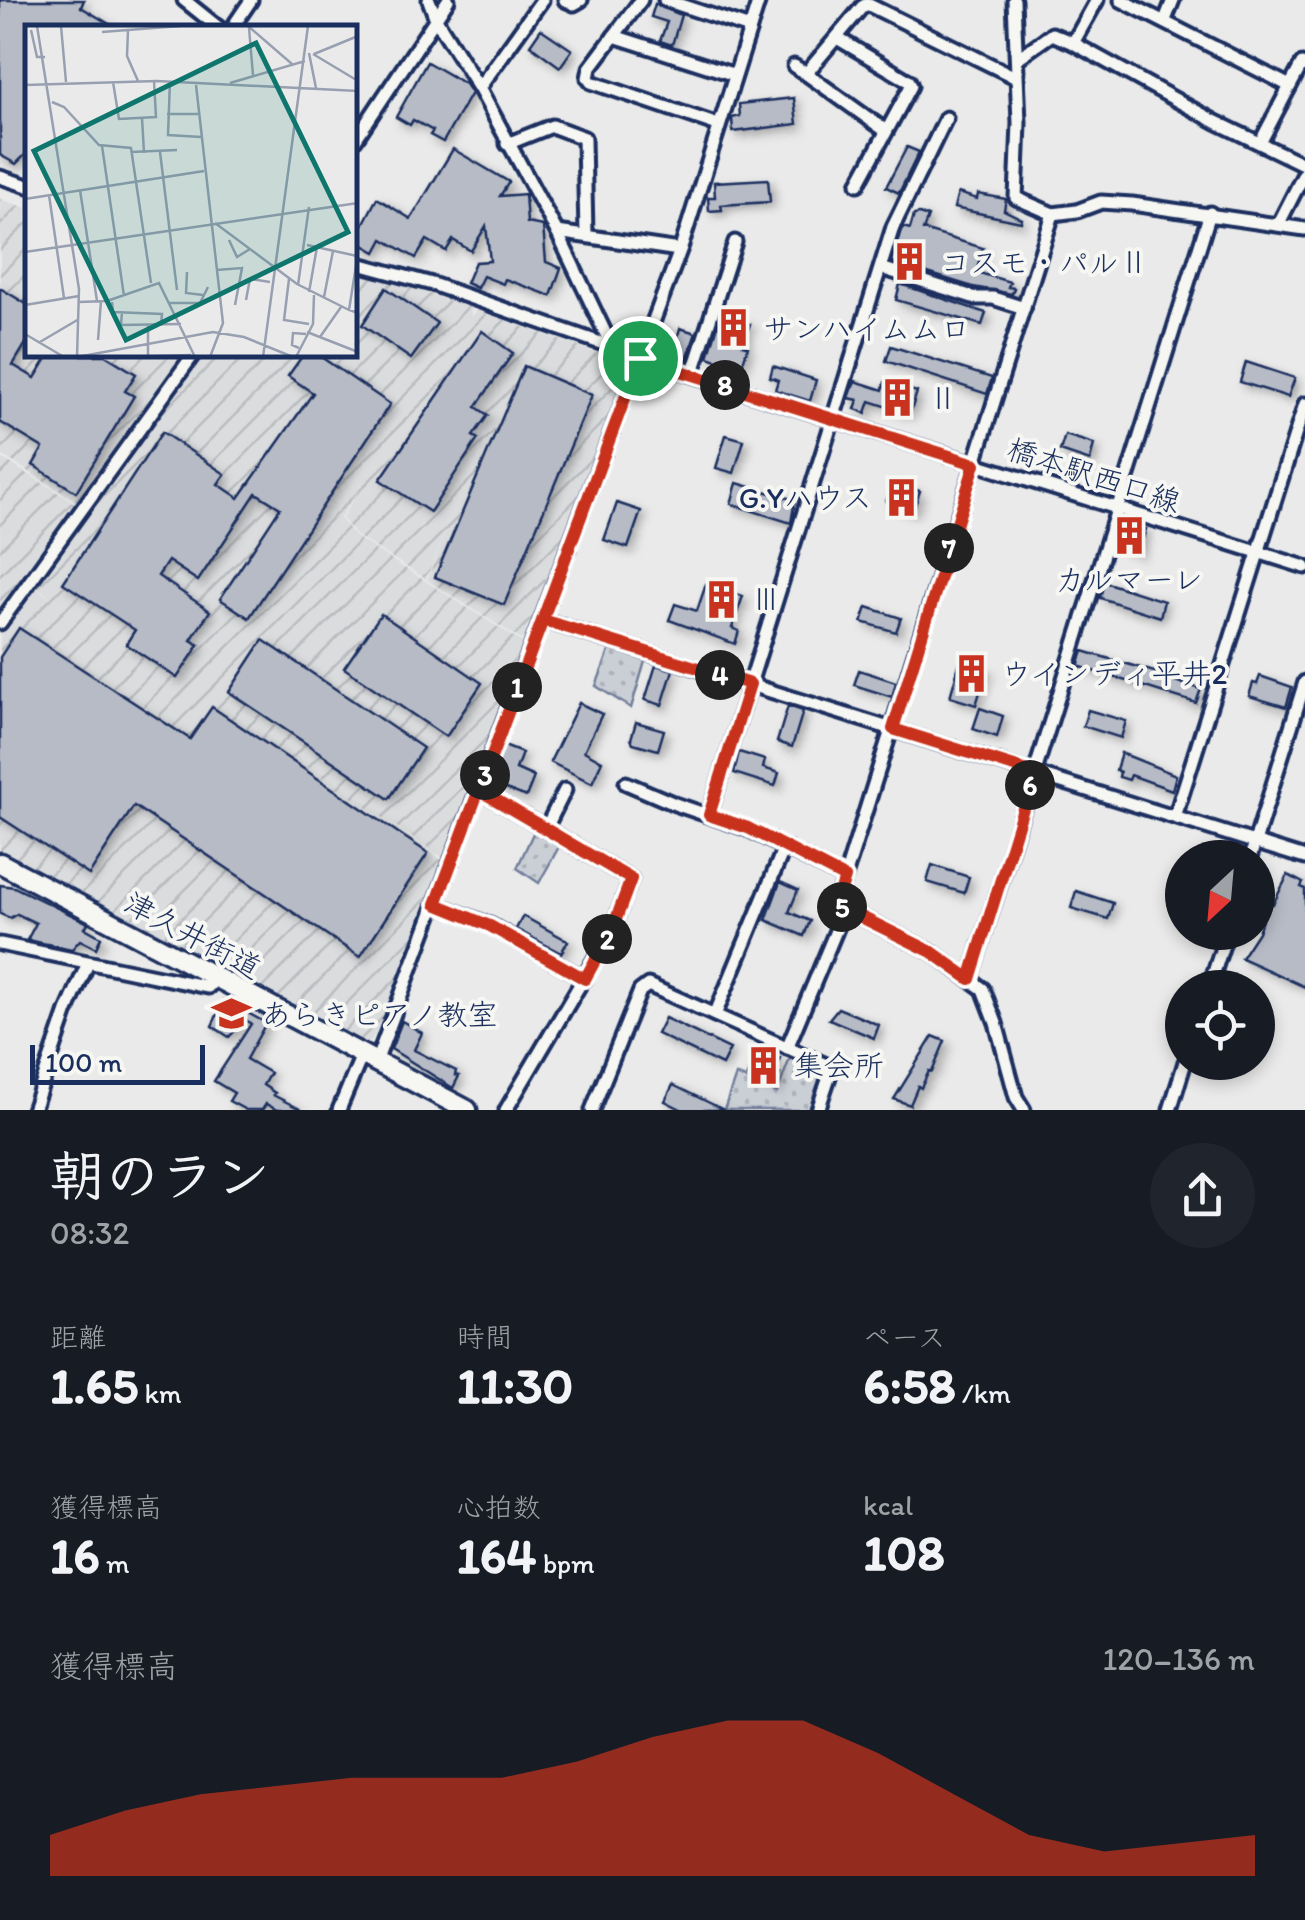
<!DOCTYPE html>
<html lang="ja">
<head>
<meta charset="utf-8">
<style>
	body { margin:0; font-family:Itim,"Klee One",sans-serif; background:#20242c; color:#f1f3f6; height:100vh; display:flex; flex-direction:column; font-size:38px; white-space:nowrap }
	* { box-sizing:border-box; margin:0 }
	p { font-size:32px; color:#9ea1a6 }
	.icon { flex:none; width:55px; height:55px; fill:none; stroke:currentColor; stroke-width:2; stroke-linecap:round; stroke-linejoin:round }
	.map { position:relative; height:1110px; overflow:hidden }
	.details { display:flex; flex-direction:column; background:#171b24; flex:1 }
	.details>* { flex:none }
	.needle { width:65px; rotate:206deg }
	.tools { position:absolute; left:1165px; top:840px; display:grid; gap:20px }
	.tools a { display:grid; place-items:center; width:110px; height:110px; border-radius:50%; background:#171b24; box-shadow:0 5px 15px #0003; font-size:50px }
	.scale { position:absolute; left:30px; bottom:25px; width:175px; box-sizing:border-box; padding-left:10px; border:5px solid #1b2f5e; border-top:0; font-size:28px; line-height:35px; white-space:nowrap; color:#1b2f5e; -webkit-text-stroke:8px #f6f6f2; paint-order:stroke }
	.pin { position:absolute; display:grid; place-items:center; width:85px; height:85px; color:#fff; margin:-42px; border:5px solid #fff; border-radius:50%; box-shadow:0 2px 10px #0007 }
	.km { position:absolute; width:50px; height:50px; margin:-25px; border-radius:50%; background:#222; color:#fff; font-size:28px; line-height:50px; text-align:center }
	.round { display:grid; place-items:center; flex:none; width:105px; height:105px; border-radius:52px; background:#20242c }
	.summary { display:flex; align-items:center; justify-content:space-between; height:170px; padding:0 50px }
	h1 { font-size:55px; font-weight:700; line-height:75px }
	.figures { display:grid; grid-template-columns:repeat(3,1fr); gap:15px; height:170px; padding:10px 50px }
	.figures div { display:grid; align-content:center }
	.figures b { font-size:50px; font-weight:700 }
	.figures small { font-size:28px; font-weight:400 }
	.figures p { font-size:28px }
	.chart { height:280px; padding:20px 50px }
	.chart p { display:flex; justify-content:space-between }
	.chart svg { width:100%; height:180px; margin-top:10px; fill:#c8321e; opacity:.7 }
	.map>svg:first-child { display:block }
	.industrial { fill:url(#industrial-furrows) }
	.park { fill:url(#park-dots); stroke:#727e9a; stroke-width:2.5 }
	.building { fill:#b6bbc6; stroke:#1b2f5e; stroke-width:2.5; filter:url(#shadow) }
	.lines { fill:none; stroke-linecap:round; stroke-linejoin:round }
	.minor-casing { stroke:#1b2f5e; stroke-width:19 }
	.highway-casing { stroke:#1b2f5e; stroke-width:25 }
	.minor { stroke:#f6f6f2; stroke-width:11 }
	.highway { stroke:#f6f6f2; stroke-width:18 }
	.route-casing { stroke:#fff; stroke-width:20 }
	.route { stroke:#c8321e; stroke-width:12 }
	.labels { text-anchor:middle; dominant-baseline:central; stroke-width:8; stroke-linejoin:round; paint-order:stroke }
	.poi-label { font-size:30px; fill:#1b2f5e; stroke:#f6f6f2; text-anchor:start }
	.street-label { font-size:30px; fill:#1b2f5e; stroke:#f6f6f2 }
	.inset-road { fill:none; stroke:#979fb1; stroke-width:2.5 }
	.view { fill:#0f766e; fill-opacity:0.15; stroke:#0f766e; stroke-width:5 }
	.inset-edge { fill:none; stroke:#1b2f5e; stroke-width:5 }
</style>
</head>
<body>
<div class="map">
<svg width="1305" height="1110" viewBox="0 0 1305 1110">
	<defs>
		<pattern id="industrial-furrows" width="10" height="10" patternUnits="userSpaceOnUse" patternTransform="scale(2.5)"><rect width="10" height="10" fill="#dadcde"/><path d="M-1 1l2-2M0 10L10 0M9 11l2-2" fill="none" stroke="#babdc1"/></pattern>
		<pattern id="park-dots" width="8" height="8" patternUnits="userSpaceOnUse" patternTransform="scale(2.5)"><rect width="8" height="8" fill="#caced5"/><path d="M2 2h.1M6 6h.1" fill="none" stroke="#adb1b9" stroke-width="1.8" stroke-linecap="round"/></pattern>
		<filter id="shadow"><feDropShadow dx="4.5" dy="4.5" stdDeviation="5" flood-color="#0004"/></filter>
	</defs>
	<rect width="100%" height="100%" fill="#e9eae9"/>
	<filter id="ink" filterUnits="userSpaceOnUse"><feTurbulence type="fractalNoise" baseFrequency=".01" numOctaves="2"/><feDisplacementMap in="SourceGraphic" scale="20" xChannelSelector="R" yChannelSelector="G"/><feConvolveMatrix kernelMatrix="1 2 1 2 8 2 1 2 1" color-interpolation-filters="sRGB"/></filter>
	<g filter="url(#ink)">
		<!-- industrial -->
		<g class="industrial">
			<path d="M0 199 27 208 28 355H181L76 501 0 454Z"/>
			<path d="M355 273 405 286 471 308V317L476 310 627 364 630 370 528 644 427 580 443 540 426 579 355 535 342 518 365 480 340 518 354 536 528 646 447 860 268 742 443 861 382 1024 367 1046 70 890 0 849V634L34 587 53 599 34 585 201 355H355Z"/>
			<path d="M0 457 75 503 0 609Z"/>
		</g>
		<!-- park -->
		<g class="park">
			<path d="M611 646 646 658 631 708 596 686Z"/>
			<path d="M535 829 561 843 539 883 517 868Z"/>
			<path d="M790 1058 819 1071 821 1076 809 1110H724L736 1075 777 1093Z"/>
		</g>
		<!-- building -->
		<g class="building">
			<path d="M0 0H84L81 7 116 28H28V152L16 164 0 155Z"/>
			<path d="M655 4 681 15 672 45 660 41 667 22 651 17Z"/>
			<path d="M541 29 572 50 560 67 530 45Z"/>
			<path d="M427 62 465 84 471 93 443 142 430 135 433 131 413 120 410 125 396 117Z"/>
			<path d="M794 98 797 124 733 132 732 118 740 116 739 104Z"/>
			<path d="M907 147 919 152 899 193 886 187Z"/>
			<path d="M453 149 509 182 500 196 525 194 527 223 543 226 546 262 561 268 551 296 505 279 503 284 483 276 477 288 466 283 475 262 490 261 486 226 471 251 453 240 446 251 427 240 416 258 383 239 376 252 355 240 377 198 411 219Z"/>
			<path d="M768 179 770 202 721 205 722 210 709 211 708 197H715L714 182Z"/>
			<path d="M958 193 977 199 978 194 1006 199 1004 210 1022 219 1021 222 954 208Z"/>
			<path d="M919 214 928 217 923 230 983 248 976 272 1010 282 1008 287 1014 288 1012 294 973 287 892 262 903 227 910 229 914 215Z"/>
			<path d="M900 284 986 313 982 325 896 300Z"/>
			<path d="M0 288 28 305V340L13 365 35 378 49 355H105L136 374 125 391 134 396 76 492 33 465 43 448 0 422Z"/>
			<path d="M386 288 437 323 411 359 362 325Z"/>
			<path d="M721 315 750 324 743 345 748 347 741 368 708 357Z"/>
			<path d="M680 328 696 333 687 359 653 349 656 340 675 347Z"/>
			<path d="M482 331 513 353 476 407 488 415 473 436 478 439 430 512 380 480Z"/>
			<path d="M891 346 992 378 987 394 886 361Z"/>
			<path d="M303 355H318L390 404 249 618 220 599 280 508 256 493 198 581 168 561 158 576 210 611 191 640 199 645 177 678 126 644 135 630 63 583 162 432 225 474 218 484 239 498 313 393 288 376Z"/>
			<path d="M1246 362 1295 378 1288 397 1240 382Z"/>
			<path d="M524 366 592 395 504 605 435 577Z"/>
			<path d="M773 366 816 380 810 401 775 390 778 380 770 377Z"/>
			<path d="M855 381 883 390 885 382 917 392 910 414 870 401 866 413 855 409 858 400 849 398Z"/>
			<path d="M726 435 744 440 734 473 716 468Z"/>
			<path d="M1065 435 1094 444 1090 461 1060 451Z"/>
			<path d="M892 482 920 491 913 511 886 502Z"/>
			<path d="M737 483 795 500 791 523 731 504Z"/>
			<path d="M617 503 641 511 628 548 604 540Z"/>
			<path d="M1123 522 1146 529 1139 552 1119 545Z"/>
			<path d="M1104 582 1164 601 1160 617 1100 598Z"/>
			<path d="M706 584 743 596 732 628 739 631 735 644 669 620 675 604 697 611Z"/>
			<path d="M867 607 901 618 896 632 862 622Z"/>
			<path d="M381 614 482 683 446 737 344 668Z"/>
			<path d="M19 628 190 739 212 707 428 853 360 957 134 806 89 875 0 817V657Z"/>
			<path d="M263 640 423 748 389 799 229 692Z"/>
			<path d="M1083 651 1175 678 1174 681 1201 689 1196 703 1078 666Z"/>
			<path d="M960 661 987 669 976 705 950 697Z"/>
			<path d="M656 665 673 670 662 705 645 700Z"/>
			<path d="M859 670 896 682 892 697 854 685Z"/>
			<path d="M1260 676 1292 687 1286 707 1249 696 1253 683 1257 684Z"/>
			<path d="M579 703 602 714 584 751 602 761 592 783 550 762Z"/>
			<path d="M788 706 803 711 792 747 777 742Z"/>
			<path d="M980 708 1003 716 997 737 973 729Z"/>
			<path d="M1088 710 1126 721 1121 738 1083 726Z"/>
			<path d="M636 722 664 730 658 750 633 743 631 739Z"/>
			<path d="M504 746 522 753 516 769 534 777 526 797 491 783Z"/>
			<path d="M739 752 765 760 763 768 779 773 775 786 734 773Z"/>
			<path d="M1121 753 1176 775 1172 790 1131 775 1129 780 1119 777 1120 772 1116 770Z"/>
			<path d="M932 865 969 877 964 893 927 882Z"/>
			<path d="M1288 875 1303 883 1301 887 1305 889V987L1241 958 1258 932 1268 902 1273 904Z"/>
			<path d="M780 882 798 890 789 912 810 921 804 936 766 920Z"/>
			<path d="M0 885 14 887 88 923 85 928 101 937 96 948 80 940 72 949 27 940 36 923 17 914 10 918 0 914Z"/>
			<path d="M1076 891 1113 903 1108 919 1071 908Z"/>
			<path d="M523 916 568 941 561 953 516 929Z"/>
			<path d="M224 1000 266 1023 246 1059 270 1073 263 1085 275 1093 273 1095 302 1110H277L266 1104 262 1110H246L229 1101 234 1093 214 1081 251 1024 246 1020 229 1037 212 1026Z"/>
			<path d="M838 1008 879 1025 874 1038 829 1019Z"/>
			<path d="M665 1018 730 1049 722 1065 657 1034Z"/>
			<path d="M402 1021 422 1033 414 1050 456 1071 455 1075 459 1076 453 1088 391 1049Z"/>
			<path d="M933 1036 945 1041 932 1072 929 1071 921 1088 918 1086 910 1105 894 1099Z"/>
			<path d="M756 1050 780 1058 775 1072 780 1074 776 1087 747 1076Z"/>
			<path d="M673 1085 724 1110H683L665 1101Z"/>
		</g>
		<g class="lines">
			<defs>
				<g id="minor">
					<path d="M184 0 219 28"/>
					<path d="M429 0 436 19 479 88 557 232 613 349"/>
					<path d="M565 0 574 4 581 0"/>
					<path d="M641 0 590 68 588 78 591 82 718 125"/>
					<path d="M665 0 750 28"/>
					<path d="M1014 0 1019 123 1016 198 1053 214 1077 211 1101 202 1132 204 1305 229"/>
					<path d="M1097 0 1073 43 1216 122 1305 165"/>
					<path d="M1121 0 1290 86 1260 143"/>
					<path d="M1165 20 1173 0"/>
					<path d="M232 28 251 0"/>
					<path d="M614 36 735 75"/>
					<path d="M837 38 909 81 911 86 858 184"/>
					<path d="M1018 58 1052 34 1073 43"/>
					<path d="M794 66 805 73 809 70 862 7 867 4 1015 77"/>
					<path d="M805 73 886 131"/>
					<path d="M1290 86 1302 64"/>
					<path d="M479 88 542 0"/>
					<path d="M355 140 448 0"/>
					<path d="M507 144 552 126 584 138 586 235"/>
					<path d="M0 177 28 186"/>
					<path d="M1279 223 1305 172"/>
					<path d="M557 232 679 250"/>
					<path d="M355 263 432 284 692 375 1305 567"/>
					<path d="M881 268 976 298H993L1024 308"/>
					<path d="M692 375 735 242"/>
					<path d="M543 620 1305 858"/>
					<path d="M0 623 193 355"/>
					<path d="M626 783 675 804 748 829 845 878"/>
					<path d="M479 790 631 879 612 930 506 1110"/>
					<path d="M709 815 893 227 946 118"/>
					<path d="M1175 817 1305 404"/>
					<path d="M546 828 565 790"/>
					<path d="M1250 858 1305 682"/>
					<path d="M436 904 490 925 585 979"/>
					<path d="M0 944 208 987 217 978"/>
					<path d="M970 979 1210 213"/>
					<path d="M1209 988 1227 932"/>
					<path d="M715 1015 784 848"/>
					<path d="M787 1048 845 909"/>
					<path d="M376 1062 682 245 759 0"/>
					<path d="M33 1110 67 1011 88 963"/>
					<path d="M339 1110 362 1055"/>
					<path d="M592 1110 640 991 648 985 826 1065 830 1074 818 1110"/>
					<path d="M1024 1110 1016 1097 996 1023 983 989 932 952 841 907 838 899 1053 214"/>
					<path d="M1170 1110 1185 1062"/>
				</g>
				<path id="highway" d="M0 863 467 1110"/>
			</defs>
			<!-- minor casing -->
			<use href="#minor" class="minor-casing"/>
			<!-- highway casing -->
			<use href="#highway" class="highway-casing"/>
			<!-- minor -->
			<use href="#minor" class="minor"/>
			<!-- highway -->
			<use href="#highway" class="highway"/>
		</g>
	</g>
	<g class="lines" filter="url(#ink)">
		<defs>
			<path id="route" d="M640 358 479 790 631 879 612 930 585 979 490 926 436 904C472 809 507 714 543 620L750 684 709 815 748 828 845 878 838 899 841 907 932 952 970 979 1034 773 893 729 975 464 640 358"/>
		</defs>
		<!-- route casing -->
		<use href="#route" class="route-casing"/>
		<!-- route -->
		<use href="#route" class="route"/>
	</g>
	<!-- icons -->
	<defs>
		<symbol id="building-bare" viewBox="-9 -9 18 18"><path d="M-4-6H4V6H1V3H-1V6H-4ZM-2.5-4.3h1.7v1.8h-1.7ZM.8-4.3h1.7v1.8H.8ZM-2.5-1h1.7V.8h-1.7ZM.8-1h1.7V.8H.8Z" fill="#c8321e" stroke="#f6f6f2" stroke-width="2.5" paint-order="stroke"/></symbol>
		<symbol id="university-bare" viewBox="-9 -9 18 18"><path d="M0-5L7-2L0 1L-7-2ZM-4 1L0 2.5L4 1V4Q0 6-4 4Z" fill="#c8321e" stroke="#f6f6f2" stroke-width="2.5" paint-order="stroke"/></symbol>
	</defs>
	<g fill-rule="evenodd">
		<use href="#building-bare" x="882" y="234" width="55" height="55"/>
		<use href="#building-bare" x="706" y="300" width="55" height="55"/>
		<use href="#building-bare" x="870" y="370" width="55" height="55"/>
		<use href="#building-bare" x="874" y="470" width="55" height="55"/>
		<use href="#building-bare" x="1102" y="508" width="55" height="55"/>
		<use href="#building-bare" x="694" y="572" width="55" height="55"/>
		<use href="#building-bare" x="944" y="646" width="55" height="55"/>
		<use href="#university-bare" x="204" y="986" width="55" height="55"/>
		<use href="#building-bare" x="736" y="1038" width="55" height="55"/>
	</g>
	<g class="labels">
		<!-- poi labels -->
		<g class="poi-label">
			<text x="940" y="262">コスモ・パルⅡ</text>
			<text x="763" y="328">サンハイムムロ</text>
			<text x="928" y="398">Ⅱ</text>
			<text x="872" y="497" text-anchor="end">G.Yハウス</text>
			<text x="1129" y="579" text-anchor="middle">カルマーレ</text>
			<text x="751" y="599">Ⅲ</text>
			<text x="1001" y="673">ウインディ平井2</text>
			<text x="261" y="1014">あらきピアノ教室</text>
			<text x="794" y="1065">集会所</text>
		</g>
		<!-- street labels -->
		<g class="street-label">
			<text transform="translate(1094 475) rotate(18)">橋本駅西口線</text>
			<text transform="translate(193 935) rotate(28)">津久井街道</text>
		</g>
	</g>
	<!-- overview -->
	<g transform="translate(25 25)">
		<rect width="332" height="332" fill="#e9eae9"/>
		<path class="inset-road" d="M12 1 54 264 52 332 188 307 219 312 268 332M36 1 41 57M223 1 267 39M224 3 228 50M6 5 12 32H20M103 5 102 31 113 56M77 7 155 1M284 28 291 63M288 29 333 56M289 29 333 11M145 56 143 110 176 112M88 57 94 94 131 92 129 56M205 58 280 36M0 60 132 56 333 66M171 60 198 298 185 332M27 77 39 82 74 120 106 123 126 258M142 89H174M117 93 119 128M77 121 99 271M106 127 152 125M135 127 152 265M55 165 72 276M24 170 39 273M0 174 179 146M190 198 272 259 324 285M204 215 212 232 225 224M282 220 332 231M0 227 333 178M333 228 324 285 333 288M191 245 217 243 210 280M162 247 161 268 178 270M264 254 259 295 284 299M273 260 284 182M284 267 292 222M299 272 308 226M221 275 225 254 245 257M54 277 82 276 134 258 170 332M87 277 88 287 137 289 136 300M144 278H175L183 262M0 280 54 271M97 287 96 300 156 299M282 307 333 327M0 309 39 332M295 312 316 282M73 315 76 276M15 317 54 294M274 323 267 320 268 308 281 309M100 332 166 330M123 332V300M238 332 283 1M271 332 288 299 289 270"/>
		<path class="view" d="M231 18 323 207 101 315 9 126Z"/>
		<rect width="332" height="332" class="inset-edge"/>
	</g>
</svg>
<div class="tools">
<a><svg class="needle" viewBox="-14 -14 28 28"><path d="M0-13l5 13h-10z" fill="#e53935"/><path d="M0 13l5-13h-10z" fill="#9ea1a6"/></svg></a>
<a><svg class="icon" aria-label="locate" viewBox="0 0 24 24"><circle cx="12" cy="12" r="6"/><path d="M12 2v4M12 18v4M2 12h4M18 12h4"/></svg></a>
</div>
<div class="scale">100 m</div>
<div class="pin" style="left:640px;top:358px;background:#1e9e55"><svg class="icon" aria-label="arrive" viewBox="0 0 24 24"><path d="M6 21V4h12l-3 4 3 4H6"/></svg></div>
<b class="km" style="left:517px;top:687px">1</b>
<b class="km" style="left:607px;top:939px">2</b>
<b class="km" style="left:485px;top:775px">3</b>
<b class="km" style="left:720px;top:675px">4</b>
<b class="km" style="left:842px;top:907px">5</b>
<b class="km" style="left:1030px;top:785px">6</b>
<b class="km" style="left:949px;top:548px">7</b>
<b class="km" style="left:725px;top:385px">8</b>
</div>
<section class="details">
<div class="summary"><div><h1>朝のラン</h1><p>08:32</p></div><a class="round"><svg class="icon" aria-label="share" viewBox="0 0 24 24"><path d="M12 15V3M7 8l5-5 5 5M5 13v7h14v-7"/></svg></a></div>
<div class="figures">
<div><p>距離</p><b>1.65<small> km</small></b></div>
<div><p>時間</p><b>11:30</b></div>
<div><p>ペース</p><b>6:58<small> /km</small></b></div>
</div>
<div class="figures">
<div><p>獲得標高</p><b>16<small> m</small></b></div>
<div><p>心拍数</p><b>164<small> bpm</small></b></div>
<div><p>kcal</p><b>108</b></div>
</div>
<div class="chart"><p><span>獲得標高</span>120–136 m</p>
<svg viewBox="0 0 160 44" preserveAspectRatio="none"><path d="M0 44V34L10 28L20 24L30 22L40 20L50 20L60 20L70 16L80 10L90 6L100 6L110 14L120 24L130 34L140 38L150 36L160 34V44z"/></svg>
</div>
</section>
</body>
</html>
